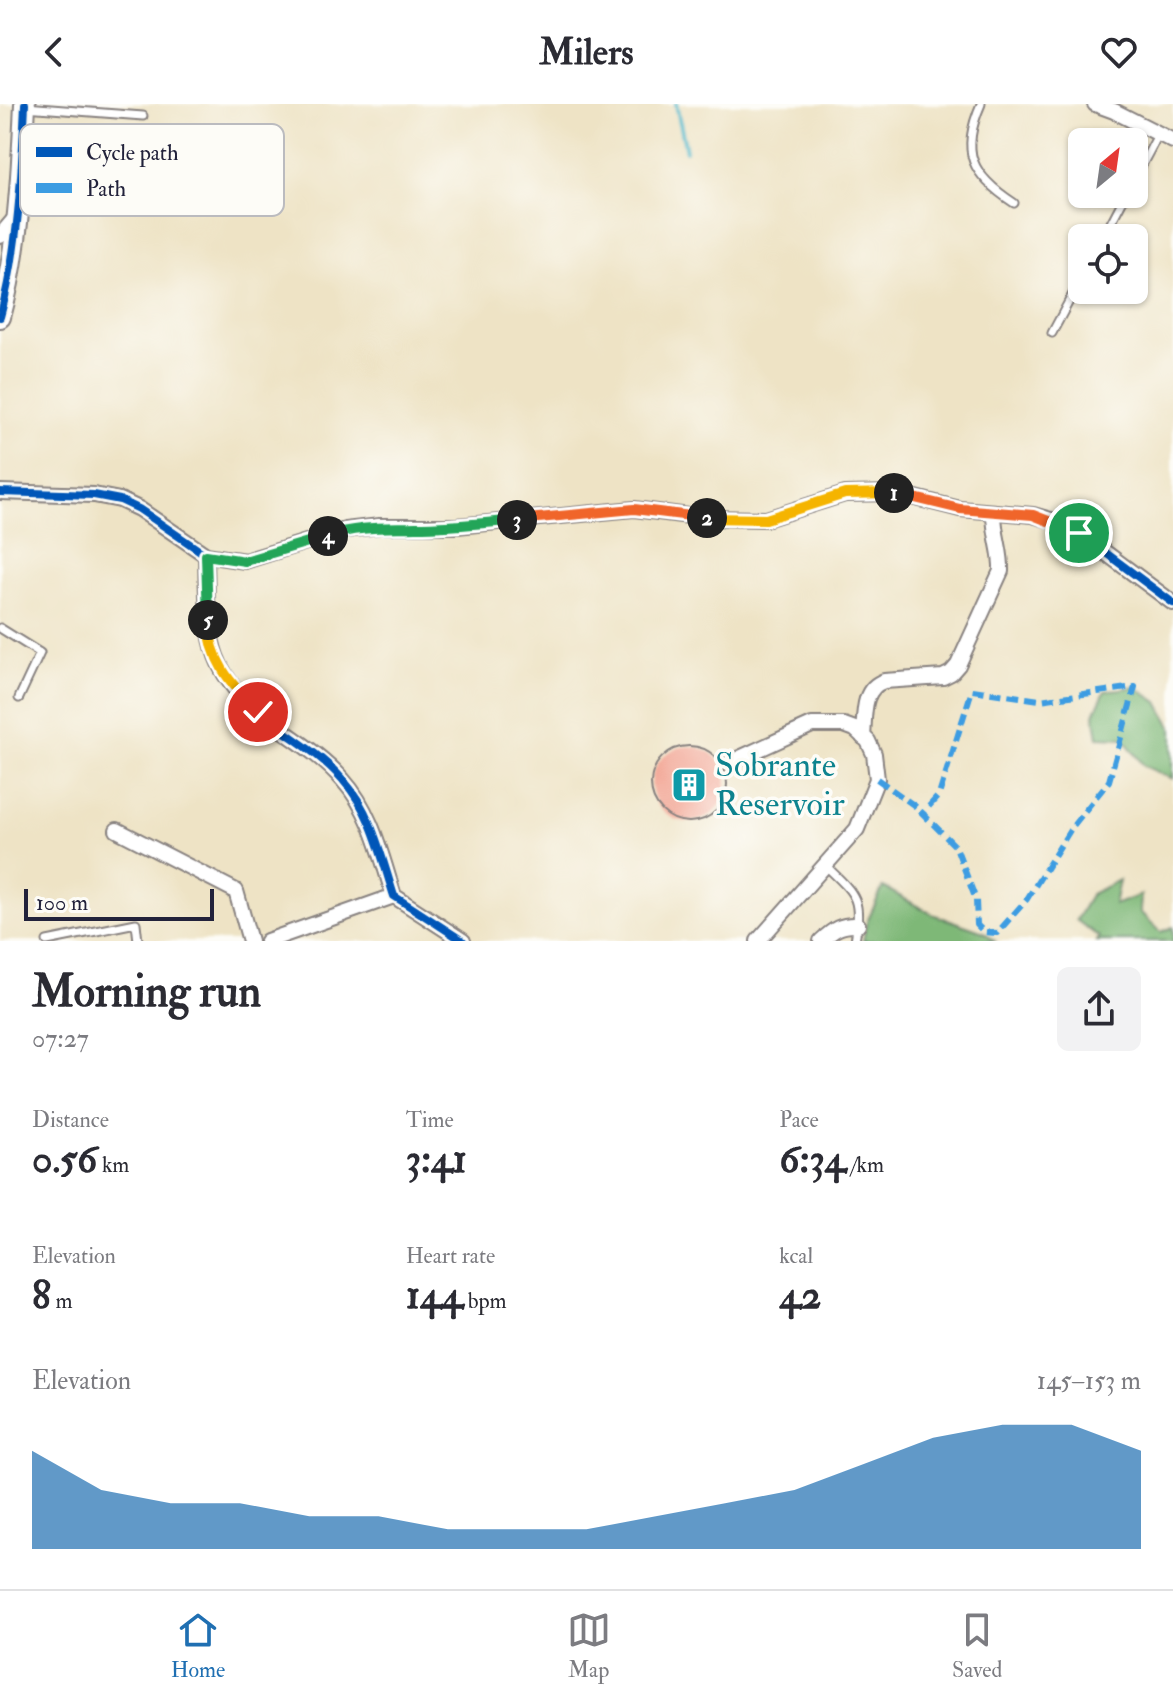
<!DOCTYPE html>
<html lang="en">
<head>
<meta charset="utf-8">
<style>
	body { margin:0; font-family:"IM FELL Double Pica",serif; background:#f2f2f3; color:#2b2b33; height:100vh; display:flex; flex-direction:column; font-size:30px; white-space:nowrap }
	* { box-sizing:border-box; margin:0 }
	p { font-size:26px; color:#7c7c81 }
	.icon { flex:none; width:44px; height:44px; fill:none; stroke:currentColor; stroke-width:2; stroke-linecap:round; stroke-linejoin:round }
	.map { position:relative; height:837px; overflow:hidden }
	.details { display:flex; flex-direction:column; background:#fff; flex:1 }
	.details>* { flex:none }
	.needle { width:52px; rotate:29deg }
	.fabs { position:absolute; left:1068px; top:24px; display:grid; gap:16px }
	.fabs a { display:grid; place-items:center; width:80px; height:80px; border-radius:12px; background:#fff; box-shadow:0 2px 6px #0004; font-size:40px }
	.scale { position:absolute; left:24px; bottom:20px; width:190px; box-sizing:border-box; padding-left:8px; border:4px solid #22223b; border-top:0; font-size:22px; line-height:28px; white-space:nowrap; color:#22223b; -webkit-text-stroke:6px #fdfcf7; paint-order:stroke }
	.pin { position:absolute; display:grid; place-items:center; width:68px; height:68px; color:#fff; margin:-34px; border:4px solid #fff; border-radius:50%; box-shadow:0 2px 8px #0007 }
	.km { position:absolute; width:40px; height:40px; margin:-20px; border-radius:50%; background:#222; color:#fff; font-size:22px; line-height:40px; text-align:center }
	.round { display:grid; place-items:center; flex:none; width:84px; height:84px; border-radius:12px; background:#f2f2f3 }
	.summary { display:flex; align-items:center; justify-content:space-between; height:136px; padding:0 32px }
	h1 { font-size:44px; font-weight:800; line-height:60px }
	.metrics { display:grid; grid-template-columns:repeat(3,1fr); gap:12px; height:136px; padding:8px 32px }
	.metrics div { display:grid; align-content:center }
	.metrics b { font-size:40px; font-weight:800 }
	.metrics small { font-size:22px; font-weight:400 }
	.metrics p { font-size:22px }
	.chart { height:224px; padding:16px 32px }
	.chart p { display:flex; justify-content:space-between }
	.chart svg { width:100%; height:144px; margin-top:8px; fill:#1f6fb2; opacity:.7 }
	header { display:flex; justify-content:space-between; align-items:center; height:104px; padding:0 32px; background:#fff; font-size:36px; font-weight:800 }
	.tabs { display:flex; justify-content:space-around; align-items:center; height:112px; border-top:2px solid #e1e1e2; background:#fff; font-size:22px; color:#7c7c81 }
	.tabs a { display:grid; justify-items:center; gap:4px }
	.tabs .current { color:#1f6fb2 }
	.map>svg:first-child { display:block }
	.forest { fill:#7eb877; stroke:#506d59; stroke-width:2 }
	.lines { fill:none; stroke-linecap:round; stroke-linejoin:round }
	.stream { stroke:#4cb7c9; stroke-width:4 }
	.building { fill:#f19b89 }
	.lane-casing { stroke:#888280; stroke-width:11 }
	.street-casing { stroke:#888280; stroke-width:18 }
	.secondary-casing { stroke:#888280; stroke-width:24 }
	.lane { stroke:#fff; stroke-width:7 }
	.street { stroke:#fff; stroke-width:14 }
	.secondary { stroke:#fff; stroke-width:20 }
	.quiet { stroke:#3c9ce2; stroke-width:6; stroke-dasharray:12 6; stroke-linecap:butt }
	.cycleway-casing { stroke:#fdfcf7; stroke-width:13 }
	.cycleway { stroke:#0057b8; stroke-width:8 }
	.split-1-casing { stroke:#fff; stroke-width:16 }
	.split-2-casing { stroke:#fff; stroke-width:16 }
	.split-3-casing { stroke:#fff; stroke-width:16 }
	.split-4-casing { stroke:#fff; stroke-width:16 }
	.split-5-casing { stroke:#fff; stroke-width:16 }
	.split-6-casing { stroke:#fff; stroke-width:16 }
	.split-1 { stroke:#f0652b; stroke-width:10 }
	.split-2 { stroke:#f5b400; stroke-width:10 }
	.split-3 { stroke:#f0652b; stroke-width:10 }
	.split-4 { stroke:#22a559; stroke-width:10 }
	.split-5 { stroke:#22a559; stroke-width:10 }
	.split-6 { stroke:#f5b400; stroke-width:10 }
	.labels { text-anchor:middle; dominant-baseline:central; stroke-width:7; stroke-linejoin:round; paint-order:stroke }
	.culture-label { font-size:34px; fill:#0d838f; stroke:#fdfcf7; text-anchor:start }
	.key { fill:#fdfcf7; stroke:#bbbbbf; stroke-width:2 }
	.key-label { font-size:22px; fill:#22223b }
</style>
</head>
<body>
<header><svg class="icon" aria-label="back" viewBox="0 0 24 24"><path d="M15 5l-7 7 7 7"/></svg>Milers<svg class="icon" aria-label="heart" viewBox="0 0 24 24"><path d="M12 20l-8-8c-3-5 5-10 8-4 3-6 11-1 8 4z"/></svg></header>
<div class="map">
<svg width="1173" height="837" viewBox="0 0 1173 837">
	<rect width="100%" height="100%" fill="#fdfcf7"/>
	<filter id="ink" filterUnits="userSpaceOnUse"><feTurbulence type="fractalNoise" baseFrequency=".0125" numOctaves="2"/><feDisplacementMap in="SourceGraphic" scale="16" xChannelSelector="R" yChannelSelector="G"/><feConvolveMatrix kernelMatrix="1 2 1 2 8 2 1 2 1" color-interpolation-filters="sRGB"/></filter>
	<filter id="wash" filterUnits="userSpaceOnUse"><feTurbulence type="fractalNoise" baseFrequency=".006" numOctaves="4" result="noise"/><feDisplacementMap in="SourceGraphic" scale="32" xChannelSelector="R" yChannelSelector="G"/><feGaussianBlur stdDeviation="1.8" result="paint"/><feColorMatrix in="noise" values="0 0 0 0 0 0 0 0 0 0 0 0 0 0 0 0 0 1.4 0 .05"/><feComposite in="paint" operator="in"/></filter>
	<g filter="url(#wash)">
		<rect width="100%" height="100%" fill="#eee3c5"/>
		<!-- forest -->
		<g class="forest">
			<path d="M1135 583 1158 598 1173 626V675L1144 662 1123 634 1098 633 1094 610 1105 587Z"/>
			<path d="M1119 776 1114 801 1141 791 1140 808 1161 828 1173 823V837H1096L1099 833 1076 816 1091 790Z"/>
			<path d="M883 783 932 810 984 828 995 837H863L866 820Z"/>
		</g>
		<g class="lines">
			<!-- stream -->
			<path class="stream" d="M676 0 686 47"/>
		</g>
		<g id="blocks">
			<!-- building -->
			<circle class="building" cx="689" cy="680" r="38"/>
		</g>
	</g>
	<g filter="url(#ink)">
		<use href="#blocks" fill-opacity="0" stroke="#888280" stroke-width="2"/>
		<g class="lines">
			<defs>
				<g id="lane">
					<path d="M981 0C960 48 971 71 1014 99"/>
					<path d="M25 3 143 12"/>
					<path d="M1134 76 1159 29"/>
					<path d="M1103 134 1126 90"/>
					<path d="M1052 229 1082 173"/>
					<path d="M0 524 40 549 19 594"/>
					<path d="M826 762C856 791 862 794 855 837"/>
					<path d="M47 837 136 819 138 837"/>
				</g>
				<g id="street">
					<path d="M1095 0 1114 7 1173 37"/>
					<path d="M22 55 261 76"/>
					<path d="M0 132 16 113"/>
					<path d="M0 388 94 391 120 396 139 405 206 451 245 457 345 426 380 422H457L634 405 705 414 766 415 845 390 896 389 960 405 1033 411 1054 417 1079 429 1173 499"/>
					<path d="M206 451C208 534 203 568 276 622 299 638 324 654 343 676 372 708 381 752 394 792L463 837"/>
					<path d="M863 633C865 612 861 585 884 577L943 573 951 569 958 561 1001 467C1002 447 994 432 994 409"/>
					<path d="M731 658 812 621H844L855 625 868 637 874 650 877 675 857 725 758 837"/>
					<path d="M117 726 236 787 250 837"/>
					<path d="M267 837 394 792"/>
					<path d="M821 837C834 825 841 820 858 821"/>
				</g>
				<path id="secondary" d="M0 213C18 149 22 67 25 0"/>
			</defs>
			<!-- lane casing -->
			<use href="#lane" class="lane-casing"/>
			<!-- street casing -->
			<use href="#street" class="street-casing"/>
			<!-- secondary casing -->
			<use href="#secondary" class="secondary-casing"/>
			<!-- lane -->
			<use href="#lane" class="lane"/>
			<!-- street -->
			<use href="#street" class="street"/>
			<!-- secondary -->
			<use href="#secondary" class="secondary"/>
			<!-- quiet -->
			<path class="quiet" d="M877 675 915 702 956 743 976 796 977 821 984 828 997 829 1027 795 1072 723 1109 677 1135 583 1040 596 972 586 939 691 922 710"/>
			<defs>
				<g id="cycleway">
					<path d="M0 213C18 149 22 67 25 0"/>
					<path d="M0 388 94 391 120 396 139 405 206 451 245 457 345 426 380 422H457L634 405 705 414 766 415 845 390 896 389 960 405 1033 411 1054 417 1079 429 1173 499"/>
					<path d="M206 451C208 534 203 568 276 622 299 638 324 654 343 676 372 708 381 752 394 792L463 837"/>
				</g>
			</defs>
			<!-- cycleway casing -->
			<use href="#cycleway" class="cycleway-casing"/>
			<!-- cycleway -->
			<use href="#cycleway" class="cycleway"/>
		</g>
	</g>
	<g class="lines" filter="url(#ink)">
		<defs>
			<path id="split-1" d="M894 389 960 405 1033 411 1079 429"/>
			<path id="split-2" d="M707 414 766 415 845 390 894 389"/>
			<path id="split-3" d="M517 416 634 405 707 414"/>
			<path id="split-4" d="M328 432C358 422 385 424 416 423 450 423 484 419 517 416"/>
			<path id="split-5" d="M208 516 206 451 245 457 328 432"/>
			<path id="split-6" d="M208 516C211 558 229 578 258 608"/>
		</defs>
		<!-- split-1 casing -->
		<use href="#split-1" class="split-1-casing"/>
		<!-- split-2 casing -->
		<use href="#split-2" class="split-2-casing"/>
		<!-- split-3 casing -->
		<use href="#split-3" class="split-3-casing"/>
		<!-- split-4 casing -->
		<use href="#split-4" class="split-4-casing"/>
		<!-- split-5 casing -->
		<use href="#split-5" class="split-5-casing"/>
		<!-- split-6 casing -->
		<use href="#split-6" class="split-6-casing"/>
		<!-- split-1 -->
		<use href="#split-1" class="split-1"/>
		<!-- split-2 -->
		<use href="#split-2" class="split-2"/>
		<!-- split-3 -->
		<use href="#split-3" class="split-3"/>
		<!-- split-4 -->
		<use href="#split-4" class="split-4"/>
		<!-- split-5 -->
		<use href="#split-5" class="split-5"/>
		<!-- split-6 -->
		<use href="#split-6" class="split-6"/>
	</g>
	<!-- icons -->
	<defs>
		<symbol id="building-square" viewBox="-11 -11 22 22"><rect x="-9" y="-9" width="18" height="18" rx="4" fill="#0f9aa8" stroke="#fdfcf7"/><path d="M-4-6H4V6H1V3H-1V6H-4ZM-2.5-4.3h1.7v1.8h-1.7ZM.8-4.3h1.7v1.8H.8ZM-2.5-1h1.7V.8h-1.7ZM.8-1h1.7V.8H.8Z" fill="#fff"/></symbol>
	</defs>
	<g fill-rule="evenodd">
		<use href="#building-square" x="669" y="661" width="40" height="40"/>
	</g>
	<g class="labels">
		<!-- culture labels -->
		<g class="culture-label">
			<text x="715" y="661">Sobrante<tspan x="715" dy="39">Reservoir</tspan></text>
		</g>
	</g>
	<!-- legend -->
	<rect x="20" y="20" width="264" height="92" rx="12" class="key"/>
	<rect x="36" y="43" width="36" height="10" fill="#0057b8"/>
	<rect x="36" y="79" width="36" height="10" fill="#3c9ce2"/>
	<g class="key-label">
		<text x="86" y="56">Cycle path</text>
		<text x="86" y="92">Path</text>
	</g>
</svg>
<div class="fabs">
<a><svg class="needle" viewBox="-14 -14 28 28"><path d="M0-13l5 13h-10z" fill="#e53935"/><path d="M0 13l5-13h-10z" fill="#7c7c81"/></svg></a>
<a><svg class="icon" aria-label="locate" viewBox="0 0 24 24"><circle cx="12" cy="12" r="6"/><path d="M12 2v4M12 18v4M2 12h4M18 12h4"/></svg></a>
</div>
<div class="scale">100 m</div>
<div class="pin" style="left:1079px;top:429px;background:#1e9e55"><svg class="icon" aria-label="arrive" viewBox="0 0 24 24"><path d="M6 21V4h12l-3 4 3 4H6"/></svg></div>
<div class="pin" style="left:258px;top:608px;background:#d93025"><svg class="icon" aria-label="check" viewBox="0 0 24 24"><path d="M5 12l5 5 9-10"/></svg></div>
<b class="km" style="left:894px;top:389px">1</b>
<b class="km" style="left:707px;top:414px">2</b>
<b class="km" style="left:517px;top:416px">3</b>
<b class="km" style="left:328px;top:432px">4</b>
<b class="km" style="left:208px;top:516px">5</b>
</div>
<section class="details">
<div class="summary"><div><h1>Morning run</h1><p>07:27</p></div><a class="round"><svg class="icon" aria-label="share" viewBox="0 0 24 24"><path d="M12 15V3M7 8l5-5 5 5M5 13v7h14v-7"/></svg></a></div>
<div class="metrics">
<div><p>Distance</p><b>0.56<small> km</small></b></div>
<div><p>Time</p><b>3:41</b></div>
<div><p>Pace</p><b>6:34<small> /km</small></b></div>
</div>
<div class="metrics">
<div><p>Elevation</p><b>8<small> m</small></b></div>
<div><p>Heart rate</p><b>144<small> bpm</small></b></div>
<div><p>kcal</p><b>42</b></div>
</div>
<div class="chart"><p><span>Elevation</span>145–153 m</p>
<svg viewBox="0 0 160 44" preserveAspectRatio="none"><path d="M0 44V14L10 26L20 30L30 30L40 34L50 34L60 38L70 38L80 38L90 34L100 30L110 26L120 18L130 10L140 6L150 6L160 14V44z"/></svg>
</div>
</section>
<nav class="tabs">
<a class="current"><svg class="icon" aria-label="home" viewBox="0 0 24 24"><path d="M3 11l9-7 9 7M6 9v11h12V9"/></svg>Home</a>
<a><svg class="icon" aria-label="map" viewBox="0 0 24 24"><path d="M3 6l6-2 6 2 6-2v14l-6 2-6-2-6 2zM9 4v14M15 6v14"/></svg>Map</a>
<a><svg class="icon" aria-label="saved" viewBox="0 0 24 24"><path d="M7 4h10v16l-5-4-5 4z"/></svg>Saved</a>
</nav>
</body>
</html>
